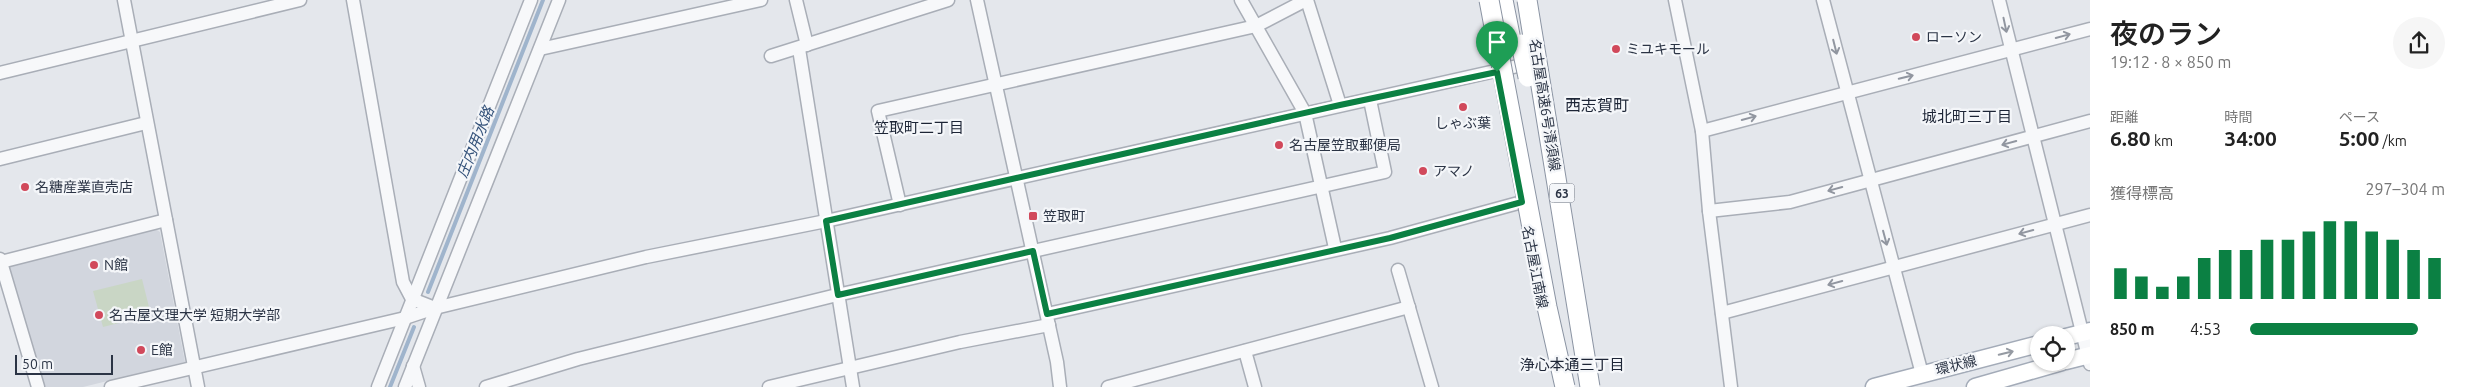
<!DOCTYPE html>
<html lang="ja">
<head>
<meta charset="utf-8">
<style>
	body { margin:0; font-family:Ubuntu,"Noto Sans JP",sans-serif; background:#f6f6f6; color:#222; height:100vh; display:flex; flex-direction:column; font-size:19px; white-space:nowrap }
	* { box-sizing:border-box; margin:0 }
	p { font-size:16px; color:#767676 }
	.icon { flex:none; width:28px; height:28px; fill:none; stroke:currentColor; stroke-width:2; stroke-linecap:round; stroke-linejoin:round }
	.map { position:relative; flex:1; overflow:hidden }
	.side { display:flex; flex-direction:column; background:#fff; width:375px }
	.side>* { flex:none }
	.fabs { position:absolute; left:2030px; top:326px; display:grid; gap:10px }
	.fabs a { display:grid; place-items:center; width:45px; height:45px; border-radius:50%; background:#fff; box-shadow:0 1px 4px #0004; font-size:25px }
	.scale { position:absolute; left:15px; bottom:12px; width:98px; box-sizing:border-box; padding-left:5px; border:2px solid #2b3445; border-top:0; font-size:14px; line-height:18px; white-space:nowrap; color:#2b3445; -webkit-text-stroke:4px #f4f6f9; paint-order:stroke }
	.pin { position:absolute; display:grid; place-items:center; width:42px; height:42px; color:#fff; margin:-51px -21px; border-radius:50% 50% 50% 0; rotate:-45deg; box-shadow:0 0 5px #0007 }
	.pin .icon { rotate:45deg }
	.round { display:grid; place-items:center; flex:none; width:52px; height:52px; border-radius:26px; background:#f6f6f6 }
	.summary { display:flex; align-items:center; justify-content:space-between; height:85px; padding:0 20px }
	h1 { font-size:28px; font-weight:600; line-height:38px }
	.figures { display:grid; grid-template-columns:repeat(3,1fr); gap:8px; height:85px; padding:5px 20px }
	.figures div { display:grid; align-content:center }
	.figures b { font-size:21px; font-weight:600 }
	.figures small { font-size:14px; font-weight:400 }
	.figures p { font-size:14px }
	.chart { height:140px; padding:10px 20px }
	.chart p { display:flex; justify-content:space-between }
	.chart svg { width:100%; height:90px; margin-top:5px; stroke:#0b8043; stroke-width:6 }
	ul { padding:0 20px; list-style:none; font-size:16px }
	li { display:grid; grid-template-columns:80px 60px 1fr; align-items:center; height:38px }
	li i { height:12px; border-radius:6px; background:#0b8043 }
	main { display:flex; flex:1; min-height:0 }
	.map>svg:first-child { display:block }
	.built { fill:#d2d6de }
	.green { fill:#c9d6c5 }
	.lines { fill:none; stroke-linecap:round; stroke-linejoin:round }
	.stream { stroke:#9fb4cc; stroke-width:4 }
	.minor-casing { stroke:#a9aeb7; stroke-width:15 }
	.major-casing { stroke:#a3abb8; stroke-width:19 }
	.highway-casing { stroke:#8b94a3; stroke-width:21 }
	.minor { stroke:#f7f8fa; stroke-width:12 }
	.major { stroke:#fff; stroke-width:16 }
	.highway { stroke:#fff; stroke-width:19 }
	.highway-bridge-casing { stroke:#8b94a3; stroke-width:21; stroke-linecap:butt }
	.highway-bridge { stroke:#fff; stroke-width:19 }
	.oneway { stroke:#9196a0 }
	.oneway2 { stroke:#959aa2 }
	.route-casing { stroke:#fff; stroke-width:10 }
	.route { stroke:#0b8043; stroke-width:6 }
	.poi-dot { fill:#d1495b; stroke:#f4f6f9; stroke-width:2 }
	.labels { text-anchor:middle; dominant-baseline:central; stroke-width:4.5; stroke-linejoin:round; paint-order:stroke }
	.shield { fill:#f4f6f9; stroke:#676e7b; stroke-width:1 }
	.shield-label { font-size:12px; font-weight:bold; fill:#2b3445 }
	.poi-label { font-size:14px; fill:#2b3445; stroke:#f4f6f9; text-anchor:start }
	.street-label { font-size:14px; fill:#2b3445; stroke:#f4f6f9 }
	.neighbourhood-label { font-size:15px; fill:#1d2536; stroke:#f4f6f9 }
	.water-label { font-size:15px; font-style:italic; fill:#34527a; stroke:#f4f6f9 }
	.quarter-label { font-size:16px; fill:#1d2536; stroke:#f4f6f9 }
</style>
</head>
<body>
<main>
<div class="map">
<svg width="2090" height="387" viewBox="0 0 2090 387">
	<rect width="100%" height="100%" fill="#e4e7ec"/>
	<!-- built -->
	<path class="built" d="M154 228 160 232 185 362 83 387H45L9 269 11 264Z"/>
	<!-- green -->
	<path class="green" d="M142 279 151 315 103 327 93 291Z"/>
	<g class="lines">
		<!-- stream -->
		<g class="stream">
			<path d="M428 292 543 0"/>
			<path d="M390 387 414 327"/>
		</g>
		<defs>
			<g id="minor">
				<path d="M124 0 198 387"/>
				<path d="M353 0 403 282 412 299 435 308"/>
				<path d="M796 0 807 45"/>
				<path d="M977 0 1057 362 1060 387"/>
				<path d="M1241 0 1305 113 1335 248"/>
				<path d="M1307 0 1340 105"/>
				<path d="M1675 0 1702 131 1709 211 1731 387"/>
				<path d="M1823 0 1922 374"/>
				<path d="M1999 0 2090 364"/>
				<path d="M540 49 761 0"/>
				<path d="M799 49 853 387"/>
				<path d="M771 56 948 0"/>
				<path d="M0 73 300 0"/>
				<path d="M1702 131 2090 29"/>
				<path d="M0 159 146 123"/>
				<path d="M900 205 878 111 1256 26 1306 0"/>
				<path d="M1709 211 1790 202 2090 121"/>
				<path d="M0 259 38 387"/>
				<path d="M1 262 166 220"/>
				<path d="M1398 270 1432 387"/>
				<path d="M1722 313 2090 215"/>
				<path d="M1047 314 1390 238 1522 202"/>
				<path d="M1245 351 1255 387"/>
				<path d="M413 366 419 387"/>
				<path d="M111 387 405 318 435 308 646 257 826 221 1531 63"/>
				<path d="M378 387 531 0"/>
				<path d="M405 387 559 0"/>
				<path d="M486 387 578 359 837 295 1385 172 1370 100"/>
				<path d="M769 387 960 342 1049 325"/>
				<path d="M1108 387 1409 307"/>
			</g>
			<g id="major">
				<path d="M2066 337 2090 331"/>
				<path d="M2066 361 2090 355"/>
				<path d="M1874 387 2039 344"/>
				<path d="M1975 387 2062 362"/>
			</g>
			<path id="highway" d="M1503 0 1512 45"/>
		</defs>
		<!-- minor casing -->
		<use href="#minor" class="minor-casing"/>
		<!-- major casing -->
		<use href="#major" class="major-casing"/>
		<!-- highway casing -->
		<use href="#highway" class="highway-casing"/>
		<!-- minor -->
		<use href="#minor" class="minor"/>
		<!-- major -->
		<use href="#major" class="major"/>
		<!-- highway -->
		<use href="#highway" class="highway"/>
		<defs>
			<g id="highway-bridge">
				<path d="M1489 0 1547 307 1565 387"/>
				<path d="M1527 0 1590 387"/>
				<path d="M1521 44 1528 77"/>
			</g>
		</defs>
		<!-- highway-bridge casing -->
		<use href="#highway-bridge" class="highway-bridge-casing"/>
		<!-- highway-bridge -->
		<use href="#highway-bridge" class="highway-bridge"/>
	</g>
	<!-- one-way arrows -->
	<defs><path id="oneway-shaft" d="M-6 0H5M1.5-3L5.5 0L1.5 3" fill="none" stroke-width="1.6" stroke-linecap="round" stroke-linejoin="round" transform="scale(1.25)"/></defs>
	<g class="oneway">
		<use href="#oneway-shaft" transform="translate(2005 25) rotate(78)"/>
		<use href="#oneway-shaft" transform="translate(2063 36) rotate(-15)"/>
		<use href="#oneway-shaft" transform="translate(1835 47) rotate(76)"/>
		<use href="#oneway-shaft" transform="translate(1906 77) rotate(-14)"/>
		<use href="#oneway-shaft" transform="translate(1749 118) rotate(-15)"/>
		<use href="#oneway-shaft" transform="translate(2009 143) rotate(165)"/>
		<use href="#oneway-shaft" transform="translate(1835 189) rotate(165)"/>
		<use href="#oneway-shaft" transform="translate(2026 232) rotate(165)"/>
		<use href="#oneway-shaft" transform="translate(1885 238) rotate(75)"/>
		<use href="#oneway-shaft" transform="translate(1835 283) rotate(165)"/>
	</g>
	<use class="oneway2" href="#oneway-shaft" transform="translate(2006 353) rotate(-14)"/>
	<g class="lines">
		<defs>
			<path id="route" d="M1497 72 1522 202 1390 238 1047 314 1033 251 838 295 826 221 1340 105Z"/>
		</defs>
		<!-- route casing -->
		<use href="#route" class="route-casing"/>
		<!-- route -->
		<use href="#route" class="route"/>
	</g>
	<!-- markers -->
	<g class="poi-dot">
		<circle cx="1916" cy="37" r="5"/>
		<circle cx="1616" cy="49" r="5"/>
		<circle cx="1463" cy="107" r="5"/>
		<circle cx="1279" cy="145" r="5"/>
		<circle cx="1423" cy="171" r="5"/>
		<circle cx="25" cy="187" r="5"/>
		<rect x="1028" y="211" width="10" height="10" rx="2.5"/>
		<circle cx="94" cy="265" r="5"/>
		<circle cx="99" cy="315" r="5"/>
		<circle cx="141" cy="350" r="5"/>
	</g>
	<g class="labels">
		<!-- shield labels -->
		<rect class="shield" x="1549.5" y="183.5" width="25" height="19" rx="4"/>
		<g class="shield-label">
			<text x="1562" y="193">63</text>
		</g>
		<!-- poi labels -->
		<g class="poi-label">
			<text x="1926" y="37">ローソン</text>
			<text x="1626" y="49">ミユキモール</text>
			<text x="1463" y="123" text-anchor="middle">しゃぶ葉</text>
			<text x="1289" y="145">名古屋笠取郵便局</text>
			<text x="1433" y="171">アマノ</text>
			<text x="35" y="187">名糖産業直売店</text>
			<text x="1043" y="216">笠取町</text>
			<text x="104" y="265">N館</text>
			<text x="109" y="315">名古屋文理大学 短期大学部</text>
			<text x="151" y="350">E館</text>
		</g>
		<!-- street labels -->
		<g class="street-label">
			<text transform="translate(1545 105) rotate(81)">名古屋高速6号清須線</text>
			<text transform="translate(1535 267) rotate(79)">名古屋江南線</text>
			<text transform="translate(1956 365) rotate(-14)">環状線</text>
		</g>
		<!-- neighbourhood labels -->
		<g class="neighbourhood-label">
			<text x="1967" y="116">城北町三丁目</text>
			<text x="919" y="127">笠取町二丁目</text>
			<text x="1572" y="364">浄心本通三丁目</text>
		</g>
		<!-- water labels -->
		<g class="water-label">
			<text transform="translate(475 142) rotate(-68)">庄内用水路</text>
		</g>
		<!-- quarter labels -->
		<g class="quarter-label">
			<text x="1597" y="105">西志賀町</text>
		</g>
	</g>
</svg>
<div class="fabs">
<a><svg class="icon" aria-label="locate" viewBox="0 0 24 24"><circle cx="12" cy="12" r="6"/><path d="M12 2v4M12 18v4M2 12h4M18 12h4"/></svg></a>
</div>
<div class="scale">50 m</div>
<div class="pin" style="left:1497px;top:72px;background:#1e9e55"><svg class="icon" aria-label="arrive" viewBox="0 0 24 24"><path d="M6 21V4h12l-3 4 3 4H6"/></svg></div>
</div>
<section class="side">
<div class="summary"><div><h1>夜のラン</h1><p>19:12 · 8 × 850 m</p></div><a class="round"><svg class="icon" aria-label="share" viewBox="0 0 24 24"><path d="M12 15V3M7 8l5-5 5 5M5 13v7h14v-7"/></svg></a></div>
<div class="figures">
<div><p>距離</p><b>6.80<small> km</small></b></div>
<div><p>時間</p><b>34:00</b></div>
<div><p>ペース</p><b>5:00<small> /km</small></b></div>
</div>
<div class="chart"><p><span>獲得標高</span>297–304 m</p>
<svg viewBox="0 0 160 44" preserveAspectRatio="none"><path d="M5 44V29M15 44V33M25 44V38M35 44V33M45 44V24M55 44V20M65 44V20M75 44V15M85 44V15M95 44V11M105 44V6M115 44V6M125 44V11M135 44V15M145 44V20M155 44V24"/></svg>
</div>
<ul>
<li><b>850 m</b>4:53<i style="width:86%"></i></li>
</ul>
</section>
</main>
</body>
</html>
